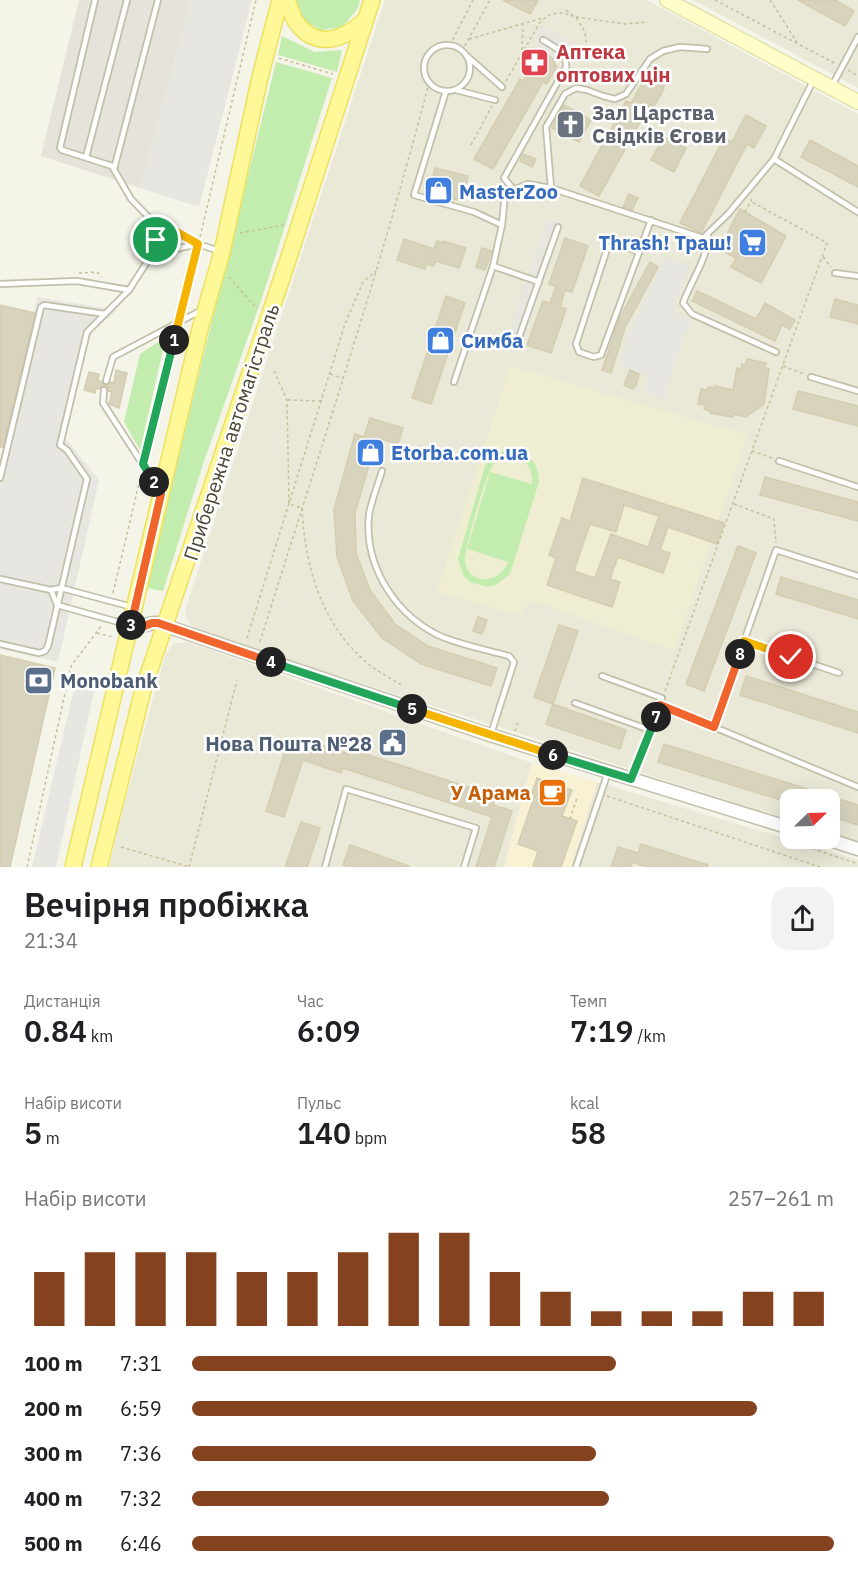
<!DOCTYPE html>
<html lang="uk">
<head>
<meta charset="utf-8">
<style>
	body { margin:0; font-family:"IBM Plex Sans",sans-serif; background:#f2f2f2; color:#202124; height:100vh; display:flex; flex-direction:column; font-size:22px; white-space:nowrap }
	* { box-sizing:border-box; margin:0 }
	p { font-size:20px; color:#757577 }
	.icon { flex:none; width:33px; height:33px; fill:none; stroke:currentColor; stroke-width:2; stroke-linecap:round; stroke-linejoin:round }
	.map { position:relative; height:867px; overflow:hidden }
	.sheet { display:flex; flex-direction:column; background:#fff; flex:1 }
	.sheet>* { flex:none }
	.needle { width:39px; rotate:67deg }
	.fabs { position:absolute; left:780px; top:789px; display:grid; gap:12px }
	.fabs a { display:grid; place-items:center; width:60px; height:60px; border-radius:12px; background:#fff; box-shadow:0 6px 24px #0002; font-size:30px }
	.pin { position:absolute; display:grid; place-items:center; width:51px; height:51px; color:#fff; margin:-26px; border:3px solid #fff; border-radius:50%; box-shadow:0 2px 6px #0007 }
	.km { position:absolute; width:30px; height:30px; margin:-15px; border-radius:50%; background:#222; color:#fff; font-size:16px; line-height:30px; text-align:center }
	.round { display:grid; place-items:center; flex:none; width:63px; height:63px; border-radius:18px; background:#f2f2f2 }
	.headline { display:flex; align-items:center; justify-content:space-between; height:102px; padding:0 24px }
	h1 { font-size:33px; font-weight:600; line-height:45px }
	.metrics { display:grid; grid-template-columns:repeat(3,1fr); gap:9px; height:102px; padding:6px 24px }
	.metrics div { display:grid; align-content:center }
	.metrics b { font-size:30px; font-weight:600 }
	.metrics small { font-size:16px; font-weight:400 }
	.metrics p { font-size:16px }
	.chart { height:168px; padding:12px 24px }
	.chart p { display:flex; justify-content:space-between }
	.chart svg { width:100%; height:108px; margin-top:6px; stroke:#84421e; stroke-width:6 }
	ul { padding:0 24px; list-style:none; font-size:20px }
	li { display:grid; grid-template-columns:96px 72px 1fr; align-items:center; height:45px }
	li i { height:15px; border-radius:8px; background:#84421e }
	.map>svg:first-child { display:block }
	.residential { fill:#eae8d6 }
	.commercial { fill:#f8f1d3 }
	.industrial { fill:#e5e3da }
	.education { fill:#f0eed2 }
	.green { fill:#c3edaf; fill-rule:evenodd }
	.parking { fill:#e7e6e1 }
	.building { fill:#d8d3bd; stroke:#d4cdb0; stroke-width:1.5; fill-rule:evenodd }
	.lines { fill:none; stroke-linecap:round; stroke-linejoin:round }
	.service-casing { stroke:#c2bfaa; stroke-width:8 }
	.tertiary-casing { stroke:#c2bfaa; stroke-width:15 }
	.secondary-casing { stroke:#d9d695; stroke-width:16 }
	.primary-casing { stroke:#ede15f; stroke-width:18 }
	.path { stroke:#c5bf9a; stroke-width:1.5; stroke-dasharray:3 3; stroke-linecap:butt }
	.service { stroke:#fff; stroke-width:4.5 }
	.tertiary { stroke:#fff; stroke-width:12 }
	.secondary { stroke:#fffec9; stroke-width:14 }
	.primary { stroke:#fff898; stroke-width:15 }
	.split-1-casing { stroke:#fff; stroke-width:12 }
	.split-2-casing { stroke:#fff; stroke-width:12 }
	.split-3-casing { stroke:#fff; stroke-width:12 }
	.split-4-casing { stroke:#fff; stroke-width:12 }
	.split-5-casing { stroke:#fff; stroke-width:12 }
	.split-6-casing { stroke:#fff; stroke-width:12 }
	.split-7-casing { stroke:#fff; stroke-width:12 }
	.split-8-casing { stroke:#fff; stroke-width:12 }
	.split-9-casing { stroke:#fff; stroke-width:12 }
	.split-1 { stroke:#f5b400; stroke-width:8 }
	.split-2 { stroke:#22a559; stroke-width:8 }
	.split-3 { stroke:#f0652b; stroke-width:8 }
	.split-4 { stroke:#f0652b; stroke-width:8 }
	.split-5 { stroke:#22a559; stroke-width:8 }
	.split-6 { stroke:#f5b400; stroke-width:8 }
	.split-7 { stroke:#22a559; stroke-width:8 }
	.split-8 { stroke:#f0652b; stroke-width:8 }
	.split-9 { stroke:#f5b400; stroke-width:8 }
	.labels { text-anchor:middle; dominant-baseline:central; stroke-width:5; stroke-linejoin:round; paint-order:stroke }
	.health-label { font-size:20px; font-weight:bold; fill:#be3a42; stroke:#fff; text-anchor:start }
	.worship-label { font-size:20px; font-weight:bold; fill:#5b616d; stroke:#fff; text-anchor:start }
	.shop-label { font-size:20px; font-weight:bold; fill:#366cbe; stroke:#fff; text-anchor:start }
	.street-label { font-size:20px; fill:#4a4636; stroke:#fff }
	.service-label { font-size:20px; font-weight:bold; fill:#4e5e75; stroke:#fff; text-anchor:start }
	.food-label { font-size:20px; font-weight:bold; fill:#c56008; stroke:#fff; text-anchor:end }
</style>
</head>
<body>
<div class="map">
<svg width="858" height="867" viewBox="0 0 858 867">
	<rect width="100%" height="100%" fill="#f5f4e9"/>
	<!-- residential -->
	<g class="residential">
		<path d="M385 0H647L858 114V841L830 832V800H790V820L198 631 188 622 185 610Z"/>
		<path d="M693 0H858V88Z"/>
		<path d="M188 642 532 763 504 867H109L122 812 165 656 173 644Z"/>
		<path d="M597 782 858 860V867H571Z"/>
	</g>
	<!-- commercial -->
	<path class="commercial" d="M532 763 597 782 571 867H504Z"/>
	<!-- industrial -->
	<path class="industrial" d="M79 0H191L140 188 41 156Z"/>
	<!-- education -->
	<path class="education" d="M510 366 748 435 674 651 531 600 519 615 437 592Z"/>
	<!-- green -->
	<g class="green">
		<path d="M293 0H360L357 10 342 27 321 30 300 19Z"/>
		<path d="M282 36 315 52 342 50 337 72 278 55Z"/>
		<path d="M276 62 332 78 263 295 203 464 163 591 146 588Z"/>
		<path d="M166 337 140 450 124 422 140 354Z"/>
		<path d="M514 449C531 454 539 465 539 482L510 574 496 585 487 587 470 582 463 575 458 559 485 466 497 453ZM513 456C527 460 533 469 532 484L490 472 467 549 508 562C500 583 470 587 465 562 463 554 486 473 493 465 498 458 505 457 513 456Z"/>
	</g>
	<!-- parking -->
	<g class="parking">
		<path d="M191 0H252L199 207 140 188Z"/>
		<path d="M543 25 576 45 565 62 533 42Z"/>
		<path d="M548 219 563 224 522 345 506 340Z"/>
		<path d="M666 256 690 266 672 311 692 320 679 348 665 399 644 394 649 375 620 366 629 332Z"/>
		<path d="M37 297 117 310 91 333 65 438 99 480 58 662 0 649V461Z"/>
		<path d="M75 685 94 691 56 867H32Z"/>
	</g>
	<!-- building -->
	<g class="building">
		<path d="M503 0H538L530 14Z"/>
		<path d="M798 0H835L854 11 845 26Z"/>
		<path d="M540 51 556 60 554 64 557 66 547 84 543 82 493 169 474 159 520 79 523 81Z"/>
		<path d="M649 76 665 84 663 88 664 89 654 106 650 104 599 196 580 186 626 101 631 103 645 78 647 79Z"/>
		<path d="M564 105 591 120 579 142 552 128Z"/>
		<path d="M746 115 766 126 754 148 747 144 701 233 680 223 724 138 732 142Z"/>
		<path d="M664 137 686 148 674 172 651 160Z"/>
		<path d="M810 140 858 166V187L801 157Z"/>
		<path d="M523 154 536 159 532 167 520 161Z"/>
		<path d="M435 168 468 176 463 201 429 193Z"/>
		<path d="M629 194 638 198 632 210 623 207Z"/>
		<path d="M740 209 786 236 761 283 731 267 736 258 719 249Z"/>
		<path d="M565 238 588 246 572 292 565 290 560 307 566 309 551 353 527 345 543 301 550 303 556 287 549 284Z"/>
		<path d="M404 239 434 249 437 241 444 243V241L466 248 459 268 436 261 434 266 426 264 425 269 397 260Z"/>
		<path d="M482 248 492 251 485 270 476 267Z"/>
		<path d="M650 262 658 267 625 328 611 373 602 370 620 317Z"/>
		<path d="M697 291 756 319 765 303 795 320 790 329 782 325 775 341 692 301Z"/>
		<path d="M446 296 465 303 431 404 412 398Z"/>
		<path d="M835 299 858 305V324L830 317Z"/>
		<path d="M0 305 35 313 3 447H0Z"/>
		<path d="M747 359 766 363 765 368 769 369 764 404 746 417 733 414V417L710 413V411L704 409 705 405 698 404 701 389 707 390 708 387 715 388V386L733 390 737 368 741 369 742 364H746Z"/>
		<path d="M116 370 127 373 119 408 109 404 112 392 108 391 106 386H102L100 389 96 388 95 393 84 390 89 372 99 374 98 380 106 385 110 382 114 383Z"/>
		<path d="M630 370 639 374 636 386 634 385 633 389 624 385Z"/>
		<path d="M798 391 858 406V426L793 409Z"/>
		<path d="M370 418 403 428 398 444 377 438 355 513 356 553 370 590 395 624 428 646 497 668 491 686 421 664 382 638 353 601 337 557 334 509 355 434 364 437Z"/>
		<path d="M765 477 858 502V521L760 495Z"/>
		<path d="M583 478 724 523 717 544 668 527 660 550 670 553 663 573 618 557 610 579 620 582 612 607 547 585 556 558 549 555 562 518 570 521ZM624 505 659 516 648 547 611 534 595 578 574 571 590 524 616 532Z"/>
		<path d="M738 546 756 553 704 691 686 684Z"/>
		<path d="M781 577 858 600V619L776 594Z"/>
		<path d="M478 617 487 620 482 634 473 631Z"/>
		<path d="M559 625 578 631 553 704 534 697Z"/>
		<path d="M0 655 55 668 10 867H0Z"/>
		<path d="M746 676 858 712V733L740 695Z"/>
		<path d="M553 704 626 730 620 749 546 724Z"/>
		<path d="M310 741 349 754 350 749 496 796 493 805 512 811 494 867H476L492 817 343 768 341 773 303 760 284 817 266 811 287 744 307 750Z"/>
		<path d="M664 744 858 805V825L830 816V800H790V803L658 762Z"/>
		<path d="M537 778 572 790 562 816 577 821 561 867H533L538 851 518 844 535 794 532 793Z"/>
		<path d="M301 822 320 828 307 867H285Z"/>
		<path d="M641 844 708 865 707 867H647L632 862 631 867H611L618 847 638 853Z"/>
		<path d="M350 845 409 866V867H349L343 865Z"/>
	</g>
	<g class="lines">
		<defs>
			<g id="service">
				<path d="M95 0 60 148 62 150 112 166 131 199 162 231 177 232 198 244 219 251"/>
				<circle cx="447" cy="68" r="23"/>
				<path d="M468 57 502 87"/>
				<path d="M832 86 858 37"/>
				<path d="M456 90 495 100"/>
				<path d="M446 91 414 195 474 212 502 225"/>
				<path d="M86 157 127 0"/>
				<path d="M774 159 858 212"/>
				<path d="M114 169 158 0"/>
				<path d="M551 188 546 127 565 94 576 88 587 90 603 96 615 99 626 94 650 59 663 51 680 47 707 49"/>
				<path d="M513 189 504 178 566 67C567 52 554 47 543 40"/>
				<path d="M708 235C708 258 691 281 683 303L692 314 776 352"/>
				<path d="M639 252C628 248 615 240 607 249L576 344 579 352 594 357 601 355 651 220"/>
				<path d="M147 261 162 252 198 244"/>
				<path d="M835 273 858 276"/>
				<path d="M539 282 493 266 502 225 505 193 528 184 551 188 703 238 728 214 774 159 813 81"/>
				<path d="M0 284 77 281 129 290 147 262 156 240 162 231"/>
				<path d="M518 340 558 227"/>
				<path d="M811 377 858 391"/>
				<path d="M106 381 113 357 200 311"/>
				<path d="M454 382 493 266"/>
				<path d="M104 390 103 403 158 488"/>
				<path d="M779 461 858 487"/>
				<path d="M382 471C378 485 371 501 369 515 364 563 392 610 434 633 451 643 488 650 509 656L514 662 491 734"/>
				<path d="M0 478 41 307 44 305 105 314"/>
				<path d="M858 576 776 550 714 727 858 787"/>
				<path d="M0 579 51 590 61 588 132 607"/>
				<path d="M51 590 57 605 129 625"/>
				<path d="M744 641 839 673"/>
				<path d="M0 644 39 653 45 651 48 646 87 479 67 450 60 445 87 332 129 290"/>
				<path d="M602 676 662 698"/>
				<path d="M575 703 650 730"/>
				<path d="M631 779 660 705 714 727"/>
				<path d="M325 867 346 789 476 828 464 867"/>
				<path d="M576 867 608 772"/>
			</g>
			<g id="tertiary">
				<path d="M131 626C142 629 147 622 157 623L490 735 790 828"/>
				<path d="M824 838 858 849"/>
			</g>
			<path id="secondary" d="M667 0 858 102"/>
			<g id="primary">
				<path d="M287 0C290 7 292 16 296 22 316 50 344 40 365 20"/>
				<path d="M73 867 200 329 222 252 260 77 280 0"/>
				<path d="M99 867 143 690 288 260 372 0"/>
			</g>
		</defs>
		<!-- service casing -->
		<use href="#service" class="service-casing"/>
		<!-- tertiary casing -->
		<use href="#tertiary" class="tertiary-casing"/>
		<!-- secondary casing -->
		<use href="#secondary" class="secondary-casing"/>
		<!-- primary casing -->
		<use href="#primary" class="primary-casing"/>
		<!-- path -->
		<g class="path">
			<path d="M715 0 836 64"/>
			<path d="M770 0 797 42"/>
			<path d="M566 10 572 15"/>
			<path d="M576 17 625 24 648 22"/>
			<path d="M469 39 543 18"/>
			<path d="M450 45 473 0"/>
			<path d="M522 50 523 25"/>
			<path d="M462 51 490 0"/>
			<path d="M279 58 333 74"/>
			<path d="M848 70 858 76"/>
			<path d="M506 81 539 24C549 11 561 11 576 17L585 32 587 50 610 56"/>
			<path d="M471 145 492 106"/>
			<path d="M745 212 753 197"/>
			<path d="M240 233 285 225"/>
			<path d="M200 237 256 0"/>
			<path d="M823 257 831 267"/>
			<path d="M79 273 97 272 102 277"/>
			<path d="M229 277 257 309"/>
			<path d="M181 313 196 254"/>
			<path d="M783 366 804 374"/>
			<path d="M274 371 287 400 289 504 302 508C305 565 320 622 366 662 376 671 389 677 401 685"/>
			<path d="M330 374 342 378"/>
			<path d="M288 400 321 401"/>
			<path d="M752 451 772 458"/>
			<path d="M145 456 176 332"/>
			<path d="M734 504 774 519 776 543"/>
			<path d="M113 593 141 475"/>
			<path d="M97 633 113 637"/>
			<path d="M247 638 345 324 363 282 376 271"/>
			<path d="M260 642C318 456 380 271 429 83"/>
			<path d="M665 691 827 243 750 201"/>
			<path d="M515 731 518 722"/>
			<path d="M607 796 820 867"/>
			<path d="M570 819 577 798"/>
			<path d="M784 839 858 864"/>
			<path d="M121 847 190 867"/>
			<path d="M27 867 71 666 102 625"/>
			<path d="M189 867 237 680"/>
		</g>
		<!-- service -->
		<use href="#service" class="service"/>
		<!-- tertiary -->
		<use href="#tertiary" class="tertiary"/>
		<!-- secondary -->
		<use href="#secondary" class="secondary"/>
		<!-- primary -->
		<use href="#primary" class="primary"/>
	</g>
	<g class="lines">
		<defs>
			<path id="split-1" d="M156 240 162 231 177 232 198 244 174 340"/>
			<path id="split-2" d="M154 482 143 464 174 340"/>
			<path id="split-3" d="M131 625 161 494 154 482"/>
			<path id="split-4" d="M131 625 140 628 152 623H158L271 662"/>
			<path id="split-5" d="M271 662 412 709"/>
			<path id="split-6" d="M412 709 553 755"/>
			<path id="split-7" d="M553 755 631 779 656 717"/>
			<path id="split-8" d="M656 717 660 705 714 727 740 654"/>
			<path id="split-9" d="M740 654 744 641 791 657"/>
		</defs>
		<!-- split-1 casing -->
		<use href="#split-1" class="split-1-casing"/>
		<!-- split-2 casing -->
		<use href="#split-2" class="split-2-casing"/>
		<!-- split-3 casing -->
		<use href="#split-3" class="split-3-casing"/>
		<!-- split-4 casing -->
		<use href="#split-4" class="split-4-casing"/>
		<!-- split-5 casing -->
		<use href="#split-5" class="split-5-casing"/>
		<!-- split-6 casing -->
		<use href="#split-6" class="split-6-casing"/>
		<!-- split-7 casing -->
		<use href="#split-7" class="split-7-casing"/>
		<!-- split-8 casing -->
		<use href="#split-8" class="split-8-casing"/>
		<!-- split-9 casing -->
		<use href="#split-9" class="split-9-casing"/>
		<!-- split-1 -->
		<use href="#split-1" class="split-1"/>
		<!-- split-2 -->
		<use href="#split-2" class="split-2"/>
		<!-- split-3 -->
		<use href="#split-3" class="split-3"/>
		<!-- split-4 -->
		<use href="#split-4" class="split-4"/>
		<!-- split-5 -->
		<use href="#split-5" class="split-5"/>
		<!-- split-6 -->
		<use href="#split-6" class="split-6"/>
		<!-- split-7 -->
		<use href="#split-7" class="split-7"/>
		<!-- split-8 -->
		<use href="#split-8" class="split-8"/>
		<!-- split-9 -->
		<use href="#split-9" class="split-9"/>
	</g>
	<!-- icons -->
	<defs>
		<symbol id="pharmacy-square" viewBox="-11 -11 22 22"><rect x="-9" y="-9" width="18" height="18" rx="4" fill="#e0444e" stroke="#fff"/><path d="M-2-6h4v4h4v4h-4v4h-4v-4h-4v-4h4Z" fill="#fff"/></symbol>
		<symbol id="church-square" viewBox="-11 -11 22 22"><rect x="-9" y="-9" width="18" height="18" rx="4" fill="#6b7280" stroke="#fff"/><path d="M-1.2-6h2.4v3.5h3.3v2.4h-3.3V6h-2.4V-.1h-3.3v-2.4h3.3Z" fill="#fff"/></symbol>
		<symbol id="shop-square" viewBox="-11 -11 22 22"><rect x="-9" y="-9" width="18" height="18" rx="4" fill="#3f7fe0" stroke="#fff"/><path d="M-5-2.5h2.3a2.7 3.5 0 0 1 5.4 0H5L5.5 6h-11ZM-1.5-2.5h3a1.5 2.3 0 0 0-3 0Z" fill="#fff"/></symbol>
		<symbol id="supermarket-square" viewBox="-11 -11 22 22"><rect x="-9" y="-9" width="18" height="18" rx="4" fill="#3f7fe0" stroke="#fff"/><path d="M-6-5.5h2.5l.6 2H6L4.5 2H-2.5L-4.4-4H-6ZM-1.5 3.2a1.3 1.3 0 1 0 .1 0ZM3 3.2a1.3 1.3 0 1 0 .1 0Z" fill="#fff"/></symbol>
		<symbol id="bank-square" viewBox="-11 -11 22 22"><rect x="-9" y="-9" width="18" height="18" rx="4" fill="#5c6f8a" stroke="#fff"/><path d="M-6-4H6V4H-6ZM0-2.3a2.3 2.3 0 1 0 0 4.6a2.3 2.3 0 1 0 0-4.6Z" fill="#fff"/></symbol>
		<symbol id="civic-square" viewBox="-11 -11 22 22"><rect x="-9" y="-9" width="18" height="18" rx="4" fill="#5c6f8a" stroke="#fff"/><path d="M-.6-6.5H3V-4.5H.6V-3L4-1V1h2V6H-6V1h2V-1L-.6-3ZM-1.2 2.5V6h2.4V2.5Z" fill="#fff"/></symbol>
		<symbol id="cafe-square" viewBox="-11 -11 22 22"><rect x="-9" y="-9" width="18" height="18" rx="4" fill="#e8710a" stroke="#fff"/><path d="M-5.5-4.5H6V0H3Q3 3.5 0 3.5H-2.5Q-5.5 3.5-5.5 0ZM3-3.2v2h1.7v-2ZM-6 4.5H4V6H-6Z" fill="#fff"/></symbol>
	</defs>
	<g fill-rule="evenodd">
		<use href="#pharmacy-square" x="518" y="46" width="33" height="33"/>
		<use href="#church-square" x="554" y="108" width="33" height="33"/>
		<use href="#shop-square" x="422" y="174" width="33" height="33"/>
		<use href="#supermarket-square" x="736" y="226" width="33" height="33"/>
		<use href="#shop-square" x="424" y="324" width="33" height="33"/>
		<use href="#shop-square" x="354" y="436" width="33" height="33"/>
		<use href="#bank-square" x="22" y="664" width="33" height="33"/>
		<use href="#civic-square" x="376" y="726" width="33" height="33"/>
		<use href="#cafe-square" x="536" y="776" width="33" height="33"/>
	</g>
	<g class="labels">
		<!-- health labels -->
		<g class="health-label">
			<text x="556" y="51">Аптека<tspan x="556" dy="23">оптових цін</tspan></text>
		</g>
		<!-- worship labels -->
		<g class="worship-label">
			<text x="592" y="112">Зал Царства<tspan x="592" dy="23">Свідків Єгови</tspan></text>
		</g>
		<!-- shop labels -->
		<g class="shop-label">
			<text x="459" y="191">MasterZoo</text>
			<text x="732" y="242" text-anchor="end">Thrash! Траш!</text>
			<text x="461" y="340">Симба</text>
			<text x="391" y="452">Etorba.com.ua</text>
		</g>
		<!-- street labels -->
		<g class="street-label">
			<text transform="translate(231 432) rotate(-72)">Прибережна автомагістраль</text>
		</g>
		<!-- service labels -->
		<g class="service-label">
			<text x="60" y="680">Monobank</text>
			<text x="372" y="743" text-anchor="end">Нова Пошта №28</text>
		</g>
		<!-- food labels -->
		<g class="food-label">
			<text x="531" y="792">У Арама</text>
		</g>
	</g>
</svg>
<div class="fabs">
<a><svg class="needle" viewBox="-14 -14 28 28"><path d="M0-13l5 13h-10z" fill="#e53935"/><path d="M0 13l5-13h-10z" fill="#757577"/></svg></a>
</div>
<div class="pin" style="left:156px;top:240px;background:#1e9e55"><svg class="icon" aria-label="arrive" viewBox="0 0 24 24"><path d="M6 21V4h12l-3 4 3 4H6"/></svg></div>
<div class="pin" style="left:791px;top:657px;background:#d93025"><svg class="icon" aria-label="check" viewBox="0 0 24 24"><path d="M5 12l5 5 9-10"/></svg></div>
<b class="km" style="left:174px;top:340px">1</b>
<b class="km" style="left:154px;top:482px">2</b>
<b class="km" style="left:131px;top:625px">3</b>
<b class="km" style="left:271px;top:662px">4</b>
<b class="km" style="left:412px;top:709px">5</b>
<b class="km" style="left:553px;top:755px">6</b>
<b class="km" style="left:656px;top:717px">7</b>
<b class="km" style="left:740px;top:654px">8</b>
</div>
<section class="sheet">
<div class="headline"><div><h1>Вечірня пробіжка</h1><p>21:34</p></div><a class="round"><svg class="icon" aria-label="share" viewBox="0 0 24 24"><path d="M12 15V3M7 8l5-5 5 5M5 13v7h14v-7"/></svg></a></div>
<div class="metrics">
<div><p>Дистанція</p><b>0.84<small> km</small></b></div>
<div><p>Час</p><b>6:09</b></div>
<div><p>Темп</p><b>7:19<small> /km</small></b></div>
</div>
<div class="metrics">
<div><p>Набір висоти</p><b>5<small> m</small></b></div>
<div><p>Пульс</p><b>140<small> bpm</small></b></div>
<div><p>kcal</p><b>58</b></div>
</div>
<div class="chart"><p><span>Набір висоти</span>257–261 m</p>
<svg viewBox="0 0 160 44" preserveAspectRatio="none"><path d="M5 44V22M15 44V14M25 44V14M35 44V14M45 44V22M55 44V22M65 44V14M75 44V6M85 44V6M95 44V22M105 44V30M115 44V38M125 44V38M135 44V38M145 44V30M155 44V30"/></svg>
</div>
<ul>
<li><b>100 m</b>7:31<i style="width:66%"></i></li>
<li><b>200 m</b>6:59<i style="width:88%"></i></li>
<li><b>300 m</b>7:36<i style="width:63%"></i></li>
<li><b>400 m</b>7:32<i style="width:65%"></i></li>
<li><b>500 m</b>6:46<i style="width:100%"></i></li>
</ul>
</section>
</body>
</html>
